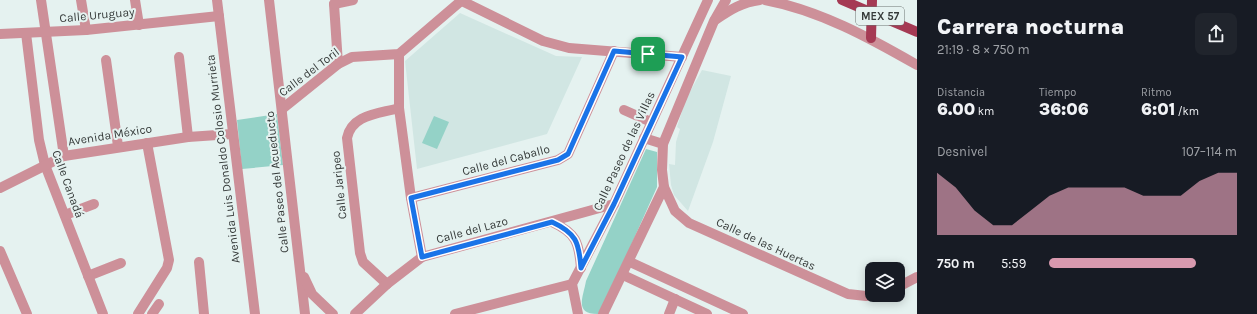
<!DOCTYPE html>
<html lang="es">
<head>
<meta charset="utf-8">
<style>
	body { margin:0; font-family:Karla,sans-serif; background:#20242c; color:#f1f3f6; height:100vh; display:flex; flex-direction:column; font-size:15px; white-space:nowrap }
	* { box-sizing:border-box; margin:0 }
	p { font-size:13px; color:#9ea1a6 }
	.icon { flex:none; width:22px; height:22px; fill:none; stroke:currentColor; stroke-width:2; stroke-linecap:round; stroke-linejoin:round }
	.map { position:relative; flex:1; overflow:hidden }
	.panel { display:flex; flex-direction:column; background:#171b24; width:340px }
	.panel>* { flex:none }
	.tools { position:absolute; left:865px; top:262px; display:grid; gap:8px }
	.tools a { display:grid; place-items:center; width:40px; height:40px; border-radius:8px; background:#171b24; box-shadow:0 2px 10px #0003; font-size:20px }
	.pin { position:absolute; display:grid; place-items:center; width:34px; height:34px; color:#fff; margin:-17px; border-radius:8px; box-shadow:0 2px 6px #0006 }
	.round { display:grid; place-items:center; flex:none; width:42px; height:42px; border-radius:8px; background:#20242c }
	.head { display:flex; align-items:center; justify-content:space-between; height:68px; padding:0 20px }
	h1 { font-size:22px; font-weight:800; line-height:30px }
	.metrics { display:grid; grid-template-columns:repeat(3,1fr); gap:6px; height:68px; padding:4px 20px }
	.metrics div { display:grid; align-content:center }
	.metrics b { font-size:17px; font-weight:800 }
	.metrics small { font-size:11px; font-weight:400 }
	.metrics p { font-size:11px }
	.chart { height:112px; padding:8px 20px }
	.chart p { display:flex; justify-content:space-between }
	.chart svg { width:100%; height:72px; margin-top:4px; fill:#d899ae; opacity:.7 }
	ul { padding:0 20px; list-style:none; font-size:13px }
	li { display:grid; grid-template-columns:64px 48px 1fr; align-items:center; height:30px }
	li i { height:10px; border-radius:5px; background:#d899ae }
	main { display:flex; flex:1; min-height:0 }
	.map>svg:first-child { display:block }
	.built { fill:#d1e6e3 }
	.green { fill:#94d2c7 }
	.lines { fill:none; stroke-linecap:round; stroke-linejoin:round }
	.minor { stroke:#cd9099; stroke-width:10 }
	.major { stroke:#a53a54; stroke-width:10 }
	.route-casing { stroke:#fff; stroke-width:8 }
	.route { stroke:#1a73e8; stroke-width:5 }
	.labels { text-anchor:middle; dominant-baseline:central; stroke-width:4; stroke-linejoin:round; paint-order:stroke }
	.shield { fill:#e5f2f0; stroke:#6a7271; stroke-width:1 }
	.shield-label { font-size:11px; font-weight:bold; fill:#363b3a }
	.street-label { font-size:12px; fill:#363b3a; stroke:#e5f2f0 }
</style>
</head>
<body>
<main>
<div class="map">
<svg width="917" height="314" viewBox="0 0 917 314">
	<rect width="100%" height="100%" fill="#e5f2f0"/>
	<!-- built -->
	<g class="built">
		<path d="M460 13 556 56 582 57 547 134 417 169 405 61Z"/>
		<path d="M702 70 731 76 713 142 688 211 674 195 671 185 669 164 675 165 676 142 680 129 677 127 686 99Z"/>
	</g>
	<!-- green -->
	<g class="green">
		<path d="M277 114 283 165 242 169 237 120Z"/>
		<path d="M434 116 449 122 437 149 422 143Z"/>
		<path d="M646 149 657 152V187L628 252 598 314C574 314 583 298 586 281Z"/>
	</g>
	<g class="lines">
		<!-- minor -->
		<g class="minor">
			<path d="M41 0 64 156"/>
			<path d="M81 0 86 30"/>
			<path d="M135 0 139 25"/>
			<path d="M217 0 255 314"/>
			<path d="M269 0 305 314"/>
			<path d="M337 0 334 4 338 64"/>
			<path d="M460 0 543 41 569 48 682 57"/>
			<path d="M765 0C819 10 870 38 917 65"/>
			<path d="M334 4 353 0"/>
			<path d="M715 20C730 10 742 2 760 0"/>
			<path d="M26 33 39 140 45 165 103 314"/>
			<path d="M0 34 86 30 219 16"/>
			<path d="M399 54V108L411 198 422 257"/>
			<path d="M179 57 188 137"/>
			<path d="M106 60 118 146"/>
			<path d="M282 109 338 64 352 57 399 54 461 1"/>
			<path d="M624 110 651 122"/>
			<path d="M644 138 663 144"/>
			<path d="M664 187 675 211 689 223 848 294 866 296 876 295"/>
			<path d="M0 188 64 156 188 137 232 134"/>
			<path d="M411 198 558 160 568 154 614 51"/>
			<path d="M65 215 94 204"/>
			<path d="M552 222C576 233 579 242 581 268"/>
			<path d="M0 251 27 314"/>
			<path d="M199 262 204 314"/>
			<path d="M630 262 743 314"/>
			<path d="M623 275 707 314"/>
			<path d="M88 276 121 263"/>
			<path d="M304 277 312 294 333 314"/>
			<path d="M387 284 363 262 360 253 347 138C352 114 379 114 399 108"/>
			<path d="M898 287 917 277"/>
			<path d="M138 314 167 268 169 260 147 143"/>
			<path d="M152 314 159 304"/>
			<path d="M355 314 387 284 422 257 614 204"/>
			<path d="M455 314 572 284"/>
			<path d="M578 314 572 284 614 204 708 0"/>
			<path d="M603 314 664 187 662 170 663 144 714 21 726 0"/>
			<path d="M669 314 675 299"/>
		</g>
		<!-- major -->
		<g class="major">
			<path d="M842 0 917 32"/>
			<path d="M871 38 872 0"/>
		</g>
	</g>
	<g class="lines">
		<defs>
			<path id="route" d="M614 51 682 57 614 204 581 268C579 242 576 233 552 222L422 257 411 198 558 160 568 154Z"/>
		</defs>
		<!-- route casing -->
		<use href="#route" class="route-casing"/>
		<!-- route -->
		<use href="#route" class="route"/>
	</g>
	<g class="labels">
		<!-- shield labels -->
		<rect class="shield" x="856" y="7" width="48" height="18" rx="3"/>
		<g class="shield-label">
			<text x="880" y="16">MEX 57</text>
		</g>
		<!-- street labels -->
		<g class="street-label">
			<text transform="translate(97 15) rotate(-5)">Calle Uruguay</text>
			<text transform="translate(309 72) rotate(-37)">Calle del Toril</text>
			<text transform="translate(110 135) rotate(-9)">Avenida México</text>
			<text transform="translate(624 151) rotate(-65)">Calle Paseo de las Villas</text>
			<text transform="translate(223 159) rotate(-97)">Avenida Luis Donaldo Colosio Murrieta</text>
			<text transform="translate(506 160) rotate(-15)">Calle del Caballo</text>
			<text transform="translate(277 182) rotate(-96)">Calle Paseo del Acueducto</text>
			<text transform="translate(68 184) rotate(70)">Calle Canadá</text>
			<text transform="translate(339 185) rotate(-96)">Calle Jaripeo</text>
			<text transform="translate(472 230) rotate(-15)">Calle del Lazo</text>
			<text transform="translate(766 244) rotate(25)">Calle de las Huertas</text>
		</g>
	</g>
</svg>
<div class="tools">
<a><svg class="icon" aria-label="layers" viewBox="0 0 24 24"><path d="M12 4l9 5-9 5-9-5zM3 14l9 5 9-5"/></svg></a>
</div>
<div class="pin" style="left:648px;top:54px;background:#1e9e55"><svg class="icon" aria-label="arrive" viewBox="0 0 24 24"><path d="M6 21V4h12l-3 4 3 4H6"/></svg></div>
</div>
<section class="panel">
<div class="head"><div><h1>Carrera nocturna</h1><p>21:19 · 8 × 750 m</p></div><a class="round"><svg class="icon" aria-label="share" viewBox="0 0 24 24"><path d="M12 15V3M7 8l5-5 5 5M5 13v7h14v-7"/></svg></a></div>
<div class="metrics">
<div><p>Distancia</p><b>6.00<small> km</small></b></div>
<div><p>Tiempo</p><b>36:06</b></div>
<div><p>Ritmo</p><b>6:01<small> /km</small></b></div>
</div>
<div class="chart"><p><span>Desnivel</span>107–114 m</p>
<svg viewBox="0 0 160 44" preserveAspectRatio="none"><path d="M0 44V6L10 15L20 29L30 38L40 38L50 29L60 20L70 15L80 15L90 15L100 15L110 20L120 20L130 20L140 11L150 6L160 6V44z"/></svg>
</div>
<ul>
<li><b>750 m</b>5:59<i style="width:78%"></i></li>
</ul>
</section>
</main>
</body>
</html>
